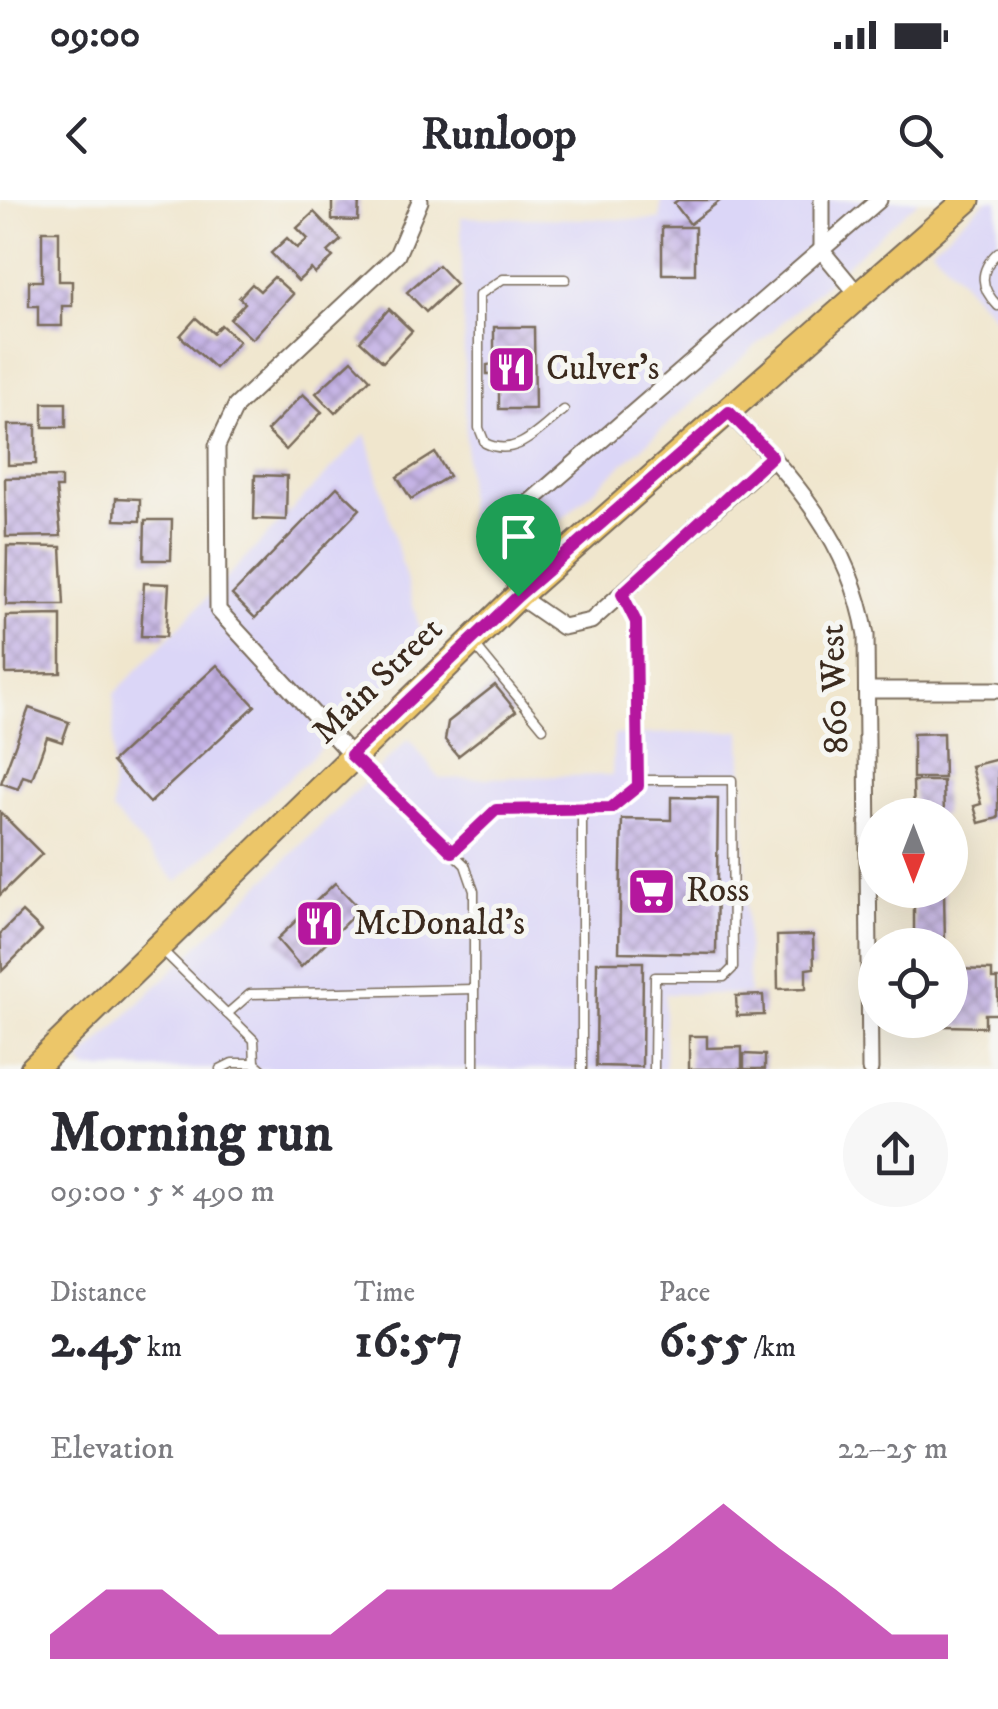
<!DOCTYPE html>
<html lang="en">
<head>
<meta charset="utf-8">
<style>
	body { margin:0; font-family:"IM FELL DW Pica",serif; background:#f7f7f7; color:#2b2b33; height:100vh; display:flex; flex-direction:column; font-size:38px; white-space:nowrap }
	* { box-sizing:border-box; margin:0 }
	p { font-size:32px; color:#7c7c81 }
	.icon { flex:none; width:55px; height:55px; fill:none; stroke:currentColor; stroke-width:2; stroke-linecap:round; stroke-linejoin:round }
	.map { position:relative; height:869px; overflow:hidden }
	.details { display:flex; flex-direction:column; background:#fff; flex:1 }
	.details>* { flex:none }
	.needle { width:65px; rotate:180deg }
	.tools { position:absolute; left:858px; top:598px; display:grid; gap:20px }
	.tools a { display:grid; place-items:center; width:110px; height:110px; border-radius:50%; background:#fff; box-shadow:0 10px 40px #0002; font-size:50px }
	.pin { position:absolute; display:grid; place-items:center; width:85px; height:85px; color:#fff; margin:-102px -42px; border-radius:50% 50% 50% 0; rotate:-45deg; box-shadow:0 0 10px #0007 }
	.pin .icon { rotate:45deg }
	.round { display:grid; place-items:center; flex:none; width:105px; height:105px; border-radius:52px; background:#f7f7f7 }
	.overview { display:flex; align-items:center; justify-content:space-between; height:170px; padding:0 50px }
	h1 { font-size:55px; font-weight:700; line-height:75px }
	.stats { display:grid; grid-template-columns:repeat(3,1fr); gap:15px; height:170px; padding:10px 50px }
	.stats div { display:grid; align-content:center }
	.stats b { font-size:50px; font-weight:700 }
	.stats small { font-size:28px; font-weight:400 }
	.stats p { font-size:28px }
	.chart { height:280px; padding:20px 50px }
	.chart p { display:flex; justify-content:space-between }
	.chart svg { width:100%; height:180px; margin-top:10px; fill:#b5179e; opacity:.7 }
	.status { display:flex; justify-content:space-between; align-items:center; height:70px; padding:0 50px; background:#fff; direction:ltr }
	.status svg { height:28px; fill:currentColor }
	header { display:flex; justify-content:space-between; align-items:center; height:130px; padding:0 50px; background:#fff; font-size:45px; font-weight:700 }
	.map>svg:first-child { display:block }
	.built { fill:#dbd6f7 }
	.building { fill:url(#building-cross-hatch) }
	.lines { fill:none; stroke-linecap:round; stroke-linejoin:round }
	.service-casing { stroke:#7a6c5b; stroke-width:11 }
	.minor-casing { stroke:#7a6c5b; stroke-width:19 }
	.primary-casing { stroke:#7a6c5b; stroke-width:29 }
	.service { stroke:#fff; stroke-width:8 }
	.minor { stroke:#fff; stroke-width:15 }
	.primary { stroke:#ecc669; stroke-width:25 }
	.route-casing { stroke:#fff; stroke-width:20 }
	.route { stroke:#b5179e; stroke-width:12 }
	.labels { text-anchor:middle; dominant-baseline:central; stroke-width:10; stroke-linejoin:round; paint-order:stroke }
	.poi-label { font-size:35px; fill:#3b2a1e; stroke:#f6f6f2; text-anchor:start }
	.street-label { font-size:35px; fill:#3b2a1e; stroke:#f6f6f2 }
</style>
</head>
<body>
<div class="status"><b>09:00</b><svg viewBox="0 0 49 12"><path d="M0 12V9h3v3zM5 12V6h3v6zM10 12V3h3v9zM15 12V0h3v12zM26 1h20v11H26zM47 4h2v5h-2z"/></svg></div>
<header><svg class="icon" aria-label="back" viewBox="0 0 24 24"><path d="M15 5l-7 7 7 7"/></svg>Runloop<svg class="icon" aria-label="search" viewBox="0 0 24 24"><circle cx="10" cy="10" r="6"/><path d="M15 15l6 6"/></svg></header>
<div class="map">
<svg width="998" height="869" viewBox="0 0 998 869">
	<defs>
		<pattern id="building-cross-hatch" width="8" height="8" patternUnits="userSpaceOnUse" patternTransform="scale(2.5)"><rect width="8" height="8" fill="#c4b2e5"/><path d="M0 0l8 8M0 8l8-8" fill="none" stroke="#a091b9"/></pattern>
	</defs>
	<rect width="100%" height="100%" fill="#f6f6f2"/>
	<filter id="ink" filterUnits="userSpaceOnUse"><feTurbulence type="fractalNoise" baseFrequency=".01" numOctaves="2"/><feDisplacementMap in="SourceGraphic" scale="20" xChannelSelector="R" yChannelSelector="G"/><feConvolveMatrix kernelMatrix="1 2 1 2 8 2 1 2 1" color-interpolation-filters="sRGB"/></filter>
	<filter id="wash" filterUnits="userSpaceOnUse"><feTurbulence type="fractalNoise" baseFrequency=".0048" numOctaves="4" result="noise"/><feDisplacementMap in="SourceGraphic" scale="40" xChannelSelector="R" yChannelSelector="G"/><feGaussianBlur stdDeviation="2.25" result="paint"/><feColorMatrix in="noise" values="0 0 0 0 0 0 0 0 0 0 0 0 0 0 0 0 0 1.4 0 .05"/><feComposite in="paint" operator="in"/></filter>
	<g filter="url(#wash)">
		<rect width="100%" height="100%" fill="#f0e6cd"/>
		<!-- built -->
		<g class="built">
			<path d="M661 0H919L498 376 468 339 461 17 660 20Z"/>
			<path d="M987 0H998V121L932 48Z"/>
			<path d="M366 233 420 430 416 460 177 682 112 611 114 494Z"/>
			<path d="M741 531 749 794H665V869H85L80 861 409 539 440 579 612 575 614 535Z"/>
		</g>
		<g id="blocks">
			<!-- building -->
			<g class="building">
				<path d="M332 0H359L358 21 332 20Z"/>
				<path d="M678 0H721L690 24 674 3Z"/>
				<path d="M314 12 341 40 328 52 333 57 315 74 311 69 298 81 271 53 287 38 297 48 308 39 297 28Z"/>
				<rect x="662" y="27" width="33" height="47"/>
				<path d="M42 31H59V81H72V106H62V126H38V106H29V81H42Z"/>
				<path d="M438 65 456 84 426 112 407 92Z"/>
				<path d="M274 77 293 94 252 139 230 119 245 103 239 98 252 84 260 91Z"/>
				<path d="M389 109 412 131 383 162 360 141Z"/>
				<path d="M196 118 213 133 221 125 239 141 215 168 180 136Z"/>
				<path d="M494 127H534L535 209H499V174H487V165L494 164Z"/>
				<path d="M352 160 370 179 335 213 316 193Z"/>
				<path d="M303 194 322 212 286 250 267 231Z"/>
				<rect x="43" y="203" width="23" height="24"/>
				<path d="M8 225H36V264L8 265Z"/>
				<path d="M435 253 449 276 411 299 397 277Z"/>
				<path d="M255 275 287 276 286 320 254 319Z"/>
				<path d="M61 277V288H56L61 336 6 337 5 278Z"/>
				<path d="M337 287 360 309 255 418 232 395Z"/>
				<path d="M116 298 140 299V321L115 320Z"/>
				<path d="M145 320H172L171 360H144Z"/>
				<path d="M7 346 61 347 64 405H6Z"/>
				<path d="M144 383 169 384 166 437 141 436Z"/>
				<path d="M61 415V473L6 474V416Z"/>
				<path d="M217 465 255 506 150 603 112 562Z"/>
				<path d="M495 485 516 511 458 556 445 540 448 522Z"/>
				<path d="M29 508 69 522 62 542 47 537 32 579 23 576 18 589 1 583Z"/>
				<path d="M943 533 944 578H913V534Z"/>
				<path d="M998 559V618L979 623 974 606 981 604 971 566Z"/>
				<path d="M913 581H943L944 615H914Z"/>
				<path d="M671 597 718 598 716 754 619 752 622 619 671 620Z"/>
				<path d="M0 612 42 654 0 695Z"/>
				<path d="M335 683 360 709 301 767 277 739Z"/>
				<path d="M914 690H944L945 745H914Z"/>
				<path d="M22 712 42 731 2 771 0 734Z"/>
				<path d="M813 735 814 768 806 769V788L778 789 777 736Z"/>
				<path d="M597 762H643L642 867 596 866Z"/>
				<path d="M950 769 992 770V779H998V814H985V827L945 826V820H950Z"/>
				<path d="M763 795 764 815 737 816 736 796Z"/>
				<path d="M689 836H707V848L742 847V869H689Z"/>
				<path d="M744 854 765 855V869H744Z"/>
			</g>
		</g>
	</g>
	<g filter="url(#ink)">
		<use href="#blocks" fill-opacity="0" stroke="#7a6c5b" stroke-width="2.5"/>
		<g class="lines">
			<defs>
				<g id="service">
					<path d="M998 52C978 71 980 88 998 106"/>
					<path d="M564 210C539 229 517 259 485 243L479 228V95L503 79H566"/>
					<path d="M474 444 543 528"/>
					<path d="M355 558 465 665 474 691V869"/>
					<path d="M638 580H732L733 768 724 777H655L654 869"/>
					<path d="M452 652 496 611 582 610"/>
					<path d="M161 749 254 840 255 863"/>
					<path d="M227 814 250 794 474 789"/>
					<path d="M220 869 232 863H255L262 869"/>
					<path d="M582 869V610L611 608 638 586 636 422 622 393"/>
				</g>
				<g id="minor">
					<path d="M822 0V51L860 97"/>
					<path d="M729 212C794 279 850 340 866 435L870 869"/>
					<path d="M773 257 591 421 563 427 518 396 500 328 879 0"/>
					<path d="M867 490H998"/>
					<path d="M351 555 218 410 217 246 236 206 397 55 420 1"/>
				</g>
				<path id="primary" d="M33 869 518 396 967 0"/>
			</defs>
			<!-- service casing -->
			<use href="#service" class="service-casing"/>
			<!-- minor casing -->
			<use href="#minor" class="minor-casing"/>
			<!-- primary casing -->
			<use href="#primary" class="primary-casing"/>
			<!-- service -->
			<use href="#service" class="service"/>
			<!-- minor -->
			<use href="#minor" class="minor"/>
			<!-- primary -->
			<use href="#primary" class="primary"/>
		</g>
	</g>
	<g class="lines" filter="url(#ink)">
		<defs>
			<path id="route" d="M729 212 772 256 622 394 636 422 638 586 611 608 496 610 452 652 351 555 518 396Z"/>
		</defs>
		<!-- route casing -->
		<use href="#route" class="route-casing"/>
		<!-- route -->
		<use href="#route" class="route"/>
	</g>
	<!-- icons -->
	<defs>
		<symbol id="restaurant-square" viewBox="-11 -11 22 22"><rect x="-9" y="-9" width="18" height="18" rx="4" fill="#b5179e" stroke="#f6f6f2"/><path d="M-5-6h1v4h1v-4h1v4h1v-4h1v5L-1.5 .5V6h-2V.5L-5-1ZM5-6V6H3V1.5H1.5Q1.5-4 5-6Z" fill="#fff"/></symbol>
		<symbol id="supermarket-square" viewBox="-11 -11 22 22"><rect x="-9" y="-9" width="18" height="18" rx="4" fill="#b5179e" stroke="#f6f6f2"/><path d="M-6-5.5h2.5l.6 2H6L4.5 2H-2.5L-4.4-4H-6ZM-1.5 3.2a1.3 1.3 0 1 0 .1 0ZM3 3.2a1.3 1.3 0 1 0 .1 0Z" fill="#fff"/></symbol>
	</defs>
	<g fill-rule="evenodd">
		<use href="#restaurant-square" x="484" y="142" width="55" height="55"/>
		<use href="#supermarket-square" x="624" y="664" width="55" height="55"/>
		<use href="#restaurant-square" x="292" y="696" width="55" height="55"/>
	</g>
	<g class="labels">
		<!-- poi labels -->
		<g class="poi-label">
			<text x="546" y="169">Culver's</text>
			<text x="686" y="691">Ross</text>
			<text x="354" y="724">McDonald's</text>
		</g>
		<!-- street labels -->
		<g class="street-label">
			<text transform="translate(378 481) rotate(-44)">Main Street</text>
			<text transform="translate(835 489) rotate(-92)">860 West</text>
		</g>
	</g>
</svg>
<div class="tools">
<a><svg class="needle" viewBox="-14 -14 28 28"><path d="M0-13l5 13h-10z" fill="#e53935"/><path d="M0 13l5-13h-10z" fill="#7c7c81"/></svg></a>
<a><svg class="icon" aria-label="locate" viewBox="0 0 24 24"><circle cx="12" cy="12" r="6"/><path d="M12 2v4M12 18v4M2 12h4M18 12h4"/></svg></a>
</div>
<div class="pin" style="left:518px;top:396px;background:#1e9e55"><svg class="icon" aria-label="arrive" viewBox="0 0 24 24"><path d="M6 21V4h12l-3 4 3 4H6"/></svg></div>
</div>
<section class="details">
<div class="overview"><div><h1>Morning run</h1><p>09:00 · 5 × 490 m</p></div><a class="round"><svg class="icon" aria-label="share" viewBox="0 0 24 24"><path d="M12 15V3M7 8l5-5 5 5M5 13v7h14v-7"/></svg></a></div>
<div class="stats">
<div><p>Distance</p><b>2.45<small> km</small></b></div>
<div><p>Time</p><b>16:57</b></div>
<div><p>Pace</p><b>6:55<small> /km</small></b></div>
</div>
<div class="chart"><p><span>Elevation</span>22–25 m</p>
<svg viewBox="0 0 160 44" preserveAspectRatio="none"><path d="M0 44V38L10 27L20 27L30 38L40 38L50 38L60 27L70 27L80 27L90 27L100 27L110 17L120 6L130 17L140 27L150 38L160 38V44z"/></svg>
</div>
</section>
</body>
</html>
